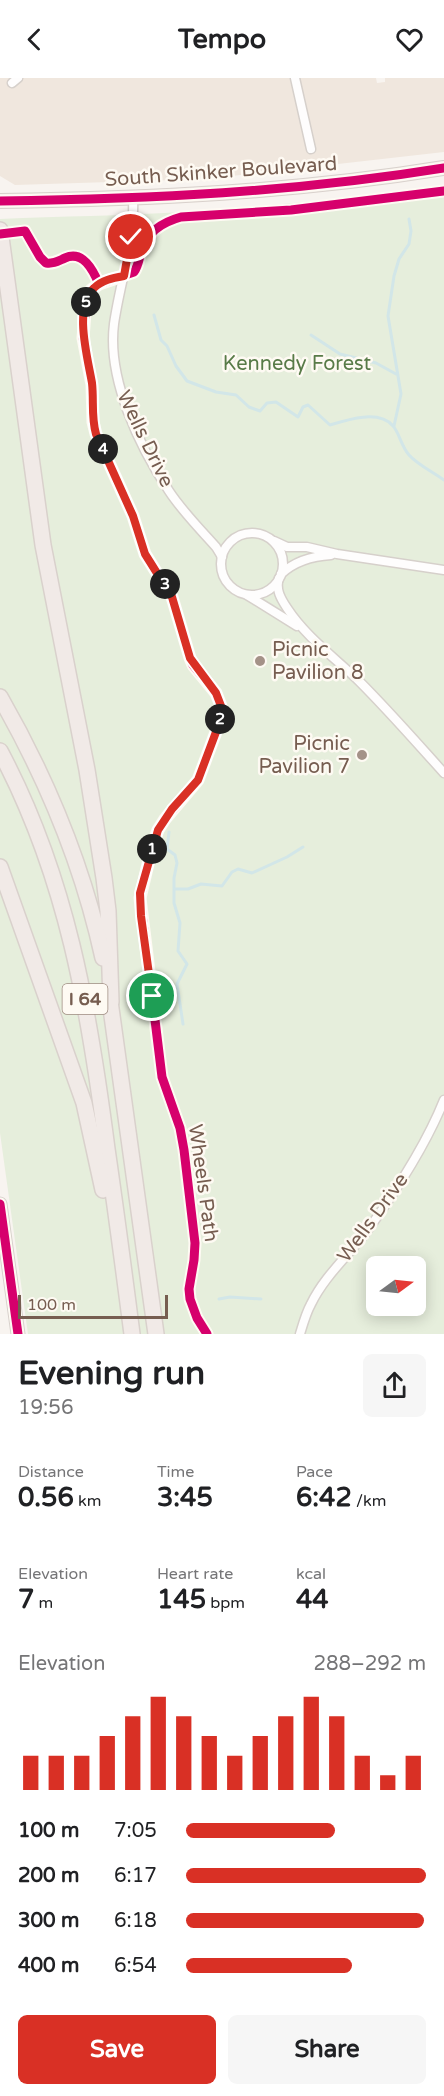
<!DOCTYPE html>
<html lang="en">
<head>
<meta charset="utf-8">
<style>
	body { margin:0; font-family:"Varela Round",sans-serif; background:#f6f6f6; color:#202124; height:100vh; display:flex; flex-direction:column; font-size:22px; white-space:nowrap }
	* { box-sizing:border-box; margin:0 }
	p { font-size:20px; color:#757577 }
	.icon { flex:none; width:33px; height:33px; fill:none; stroke:currentColor; stroke-width:2; stroke-linecap:round; stroke-linejoin:round }
	.map { position:relative; height:1256px; overflow:hidden }
	.drawer { display:flex; flex-direction:column; background:#fff; flex:1 }
	.drawer>* { flex:none }
	.needle { width:39px; rotate:75deg }
	.buttons { position:absolute; left:366px; top:1178px; display:grid; gap:12px }
	.buttons a { display:grid; place-items:center; width:60px; height:60px; border-radius:9px; background:#fff; box-shadow:0 3px 15px #0003; font-size:30px }
	.scale { position:absolute; left:18px; bottom:15px; width:150px; box-sizing:border-box; padding-left:6px; border:3px solid #765d50; border-top:0; font-size:16px; line-height:21px; white-space:nowrap; color:#765d50; -webkit-text-stroke:4px #fefaf3; paint-order:stroke }
	.pin { position:absolute; display:grid; place-items:center; width:51px; height:51px; color:#fff; margin:-26px; border:3px solid #fff; border-radius:50%; box-shadow:0 2px 6px #0007 }
	.km { position:absolute; width:30px; height:30px; margin:-15px; border-radius:50%; background:#222; color:#fff; font-size:16px; line-height:30px; text-align:center }
	.round { display:grid; place-items:center; flex:none; width:63px; height:63px; border-radius:9px; background:#f6f6f6 }
	.headline { display:flex; align-items:center; justify-content:space-between; height:102px; padding:0 18px }
	h1 { font-size:33px; font-weight:700; line-height:45px }
	.figures { display:grid; grid-template-columns:repeat(3,1fr); gap:9px; height:102px; padding:6px 18px }
	.figures div { display:grid; align-content:center }
	.figures b { font-size:26px; font-weight:700 }
	.figures small { font-size:16px; font-weight:400 }
	.figures p { font-size:16px }
	.chart { height:168px; padding:12px 18px }
	.chart p { display:flex; justify-content:space-between }
	.chart svg { width:100%; height:108px; margin-top:6px; stroke:#d93025; stroke-width:6 }
	.button { display:flex; gap:12px; margin-top:auto; padding:12px 18px }
	.button a { flex:1; height:69px; border-radius:9px; background:#d93025; color:#fff; font-size:24px; font-weight:700; line-height:69px; text-align:center }
	.button a+a { background:#f6f6f6; color:#202124 }
	ul { padding:0 18px; list-style:none; font-size:20px }
	li { display:grid; grid-template-columns:96px 72px 1fr; align-items:center; height:45px }
	li i { height:15px; border-radius:8px; background:#d93025 }
	header { display:flex; justify-content:space-between; align-items:center; height:78px; padding:0 18px; background:#fff; font-size:27px; font-weight:700 }
	.map>svg:first-child { display:block }
	.residential { fill:#f0e7de }
	.green { fill:#e6eedc; fill-rule:evenodd }
	.lines { fill:none; stroke-linecap:round; stroke-linejoin:round }
	.stream { stroke:#d2e6e8; stroke-width:3 }
	.street-casing { stroke:#d6d0cb; stroke-width:11 }
	.secondary-casing { stroke:#d8d1cc; stroke-width:15 }
	.primary-casing { stroke:#d9d1cc; stroke-width:16 }
	.highway-casing { stroke:#d9d1cc; stroke-width:18 }
	.street { stroke:#fefdfd; stroke-width:8 }
	.secondary { stroke:#fefdfd; stroke-width:12 }
	.primary { stroke:#f2eee8; stroke-width:14 }
	.highway { stroke:#f1eae7; stroke-width:15 }
	.cycleway-casing { stroke:#fefaf3; stroke-width:13 }
	.cycleway { stroke:#d6006c; stroke-width:9 }
	.route-casing { stroke:#fff; stroke-width:12 }
	.route { stroke:#d93025; stroke-width:8 }
	.poi-dot { fill:#a49288; stroke:#fefaf3; stroke-width:2 }
	.labels { text-anchor:middle; dominant-baseline:central; stroke-width:5; stroke-linejoin:round; paint-order:stroke }
	.shield { fill:#fefaf3; stroke:#9f8c81; stroke-width:1.5 }
	.shield-label { font-size:18px; font-weight:bold; fill:#765d50 }
	.street-label { font-size:20px; fill:#765d50; stroke:#fefaf3 }
	.park-label { font-size:20px; fill:#587b48; stroke:#fefaf3 }
	.poi-label { font-size:20px; fill:#765d50; stroke:#fefaf3; text-anchor:start }
</style>
</head>
<body>
<header><svg class="icon" aria-label="back" viewBox="0 0 24 24"><path d="M15 5l-7 7 7 7"/></svg>Tempo<svg class="icon" aria-label="heart" viewBox="0 0 24 24"><path d="M12 20l-8-8c-3-5 5-10 8-4 3-6 11-1 8 4z"/></svg></header>
<div class="map">
<svg width="444" height="1256" viewBox="0 0 444 1256">
	<rect width="100%" height="100%" fill="#f8f4f0"/>
	<!-- residential -->
	<path class="residential" d="M0 0H376L377 5 385 4V0H444V74L205 101 15 107 0 98Z"/>
	<!-- green -->
	<path class="green" d="M444 107V1256H28L0 1055V141C61 138 121 138 182 134 270 128 357 120 444 107ZM376 1188H416V1227H376Z"/>
	<g class="lines">
		<!-- stream -->
		<g class="stream">
			<path d="M154 237 161 262 167 268 176 288 187 303 216 314 236 317 249 329 260 333 267 325 276 324 298 339 303 329 308 327 330 347C346 342 379 331 393 348 399 354 401 368 409 377 418 387 433 394 444 402"/>
			<path d="M311 257 340 276 376 285 396 296"/>
			<path d="M394 348 401 316 388 238 394 198 399 181 409 166 411 153 409 141"/>
			<path d="M169 754 167 771 175 777 177 785 174 800V825L180 845 178 873 187 886 177 906 183 946"/>
			<path d="M175 811H188L201 806 222 808 232 794 238 791 252 795 287 779 303 769"/>
			<path d="M219 1221 230 1219 261 1221"/>
		</g>
		<defs>
			<g id="street">
				<path d="M295 0 311 71"/>
				<path d="M12 5 18 0"/>
				<path d="M133 120C135 163 120 204 114 246 107 301 139 368 169 413 182 433 200 451 216 469L222 479"/>
				<circle cx="252" cy="486" r="31"/>
				<path d="M274 463 287 469H307L337 476 444 492"/>
				<path d="M281 496C295 483 313 478 331 477"/>
				<path d="M279 500C275 511 281 521 287 530 306 559 334 579 359 603 389 633 416 664 444 695"/>
				<path d="M247 517 297 548"/>
				<path d="M300 1256C303 1246 306 1235 311 1226 325 1197 351 1175 370 1149 398 1110 426 1067 444 1022"/>
			</g>
			<path id="secondary" d="M0 1126 18 1256"/>
			<path id="primary" d="M0 123C149 121 297 114 444 90"/>
			<g id="highway">
				<path d="M0 152 43 467 87 692 104 800 108 833 111 924"/>
				<path d="M0 619C47 701 83 788 103 880"/>
				<path d="M0 673C67 799 89 931 107 1071 116 1133 124 1194 132 1256"/>
				<path d="M0 789 84 1025 103 1112"/>
				<path d="M109 916 156 1256"/>
			</g>
		</defs>
		<!-- street casing -->
		<use href="#street" class="street-casing"/>
		<!-- secondary casing -->
		<use href="#secondary" class="secondary-casing"/>
		<!-- primary casing -->
		<use href="#primary" class="primary-casing"/>
		<!-- highway casing -->
		<use href="#highway" class="highway-casing"/>
		<!-- street -->
		<use href="#street" class="street"/>
		<!-- secondary -->
		<use href="#secondary" class="secondary"/>
		<!-- primary -->
		<use href="#primary" class="primary"/>
		<!-- highway -->
		<use href="#highway" class="highway"/>
		<defs>
			<g id="cycleway">
				<path d="M0 123C149 121 297 114 444 90"/>
				<path d="M0 156 25 153 40 179 46 185C54 186 58 183 65 180 83 172 93 192 99 206"/>
				<path d="M0 1126 18 1256"/>
				<path d="M207 1256 197 1240 190 1221 189 1211 194 1182 195 1165 184 1072 180 1050 162 999 140 820 152 769 158 752 165 741 198 702 219 646 221 628 216 615 193 587 190 580 172 519 145 476 133 438 96 356 93 344 92 307 83 260 86 223 91 212 99 206 134 194C139 187 139 179 142 171 148 153 163 144 181 139L291 132 444 113"/>
			</g>
		</defs>
		<!-- cycleway casing -->
		<use href="#cycleway" class="cycleway-casing"/>
		<!-- cycleway -->
		<use href="#cycleway" class="cycleway"/>
	</g>
	<g class="lines">
		<defs>
			<path id="route" d="M131 159 124 198C113 200 102 202 94 210 73 229 88 281 92 305 94 322 91 339 96 356L133 438 145 476 172 519 190 580 216 615 221 628 219 646 198 702 172 731 158 752 140 815 141 838 152 918"/>
		</defs>
		<!-- route casing -->
		<use href="#route" class="route-casing"/>
		<!-- route -->
		<use href="#route" class="route"/>
	</g>
	<!-- markers -->
	<g class="poi-dot">
		<circle cx="260" cy="583" r="6"/>
		<circle cx="362" cy="677" r="6"/>
	</g>
	<g class="labels">
		<!-- shield labels -->
		<rect class="shield" x="62.5" y="906" width="45" height="30" rx="4.5"/>
		<g class="shield-label">
			<text x="85" y="921">I 64</text>
		</g>
		<!-- street labels -->
		<g class="street-label">
			<text transform="translate(221 94) rotate(-4)">South Skinker Boulevard</text>
			<text transform="translate(145 361) rotate(64)">Wells Drive</text>
			<text transform="translate(203 1105) rotate(82)">Wheels Path</text>
			<text transform="translate(373 1140) rotate(-54)">Wells Drive</text>
		</g>
		<!-- park labels -->
		<g class="park-label">
			<text x="297" y="286">Kennedy Forest</text>
		</g>
		<!-- poi labels -->
		<g class="poi-label">
			<text x="272" y="572">Picnic<tspan x="272" dy="23">Pavilion 8</tspan></text>
			<text x="350" y="666" text-anchor="end">Picnic<tspan x="350" dy="23">Pavilion 7</tspan></text>
		</g>
	</g>
</svg>
<div class="buttons">
<a><svg class="needle" viewBox="-14 -14 28 28"><path d="M0-13l5 13h-10z" fill="#e53935"/><path d="M0 13l5-13h-10z" fill="#757577"/></svg></a>
</div>
<div class="scale">100 m</div>
<div class="pin" style="left:152px;top:918px;background:#1e9e55"><svg class="icon" aria-label="arrive" viewBox="0 0 24 24"><path d="M6 21V4h12l-3 4 3 4H6"/></svg></div>
<div class="pin" style="left:131px;top:159px;background:#d93025"><svg class="icon" aria-label="check" viewBox="0 0 24 24"><path d="M5 12l5 5 9-10"/></svg></div>
<b class="km" style="left:152px;top:771px">1</b>
<b class="km" style="left:220px;top:641px">2</b>
<b class="km" style="left:165px;top:506px">3</b>
<b class="km" style="left:103px;top:371px">4</b>
<b class="km" style="left:86px;top:224px">5</b>
</div>
<section class="drawer">
<div class="headline"><div><h1>Evening run</h1><p>19:56</p></div><a class="round"><svg class="icon" aria-label="share" viewBox="0 0 24 24"><path d="M12 15V3M7 8l5-5 5 5M5 13v7h14v-7"/></svg></a></div>
<div class="figures">
<div><p>Distance</p><b>0.56<small> km</small></b></div>
<div><p>Time</p><b>3:45</b></div>
<div><p>Pace</p><b>6:42<small> /km</small></b></div>
</div>
<div class="figures">
<div><p>Elevation</p><b>7<small> m</small></b></div>
<div><p>Heart rate</p><b>145<small> bpm</small></b></div>
<div><p>kcal</p><b>44</b></div>
</div>
<div class="chart"><p><span>Elevation</span>288–292 m</p>
<svg viewBox="0 0 160 44" preserveAspectRatio="none"><path d="M5 44V30M15 44V30M25 44V30M35 44V22M45 44V14M55 44V6M65 44V14M75 44V22M85 44V30M95 44V22M105 44V14M115 44V6M125 44V14M135 44V30M145 44V38M155 44V30"/></svg>
</div>
<ul>
<li><b>100 m</b>7:05<i style="width:62%"></i></li>
<li><b>200 m</b>6:17<i style="width:100%"></i></li>
<li><b>300 m</b>6:18<i style="width:99%"></i></li>
<li><b>400 m</b>6:54<i style="width:69%"></i></li>
</ul>
<div class="button"><a>Save</a><a>Share</a></div>
</section>
</body>
</html>
